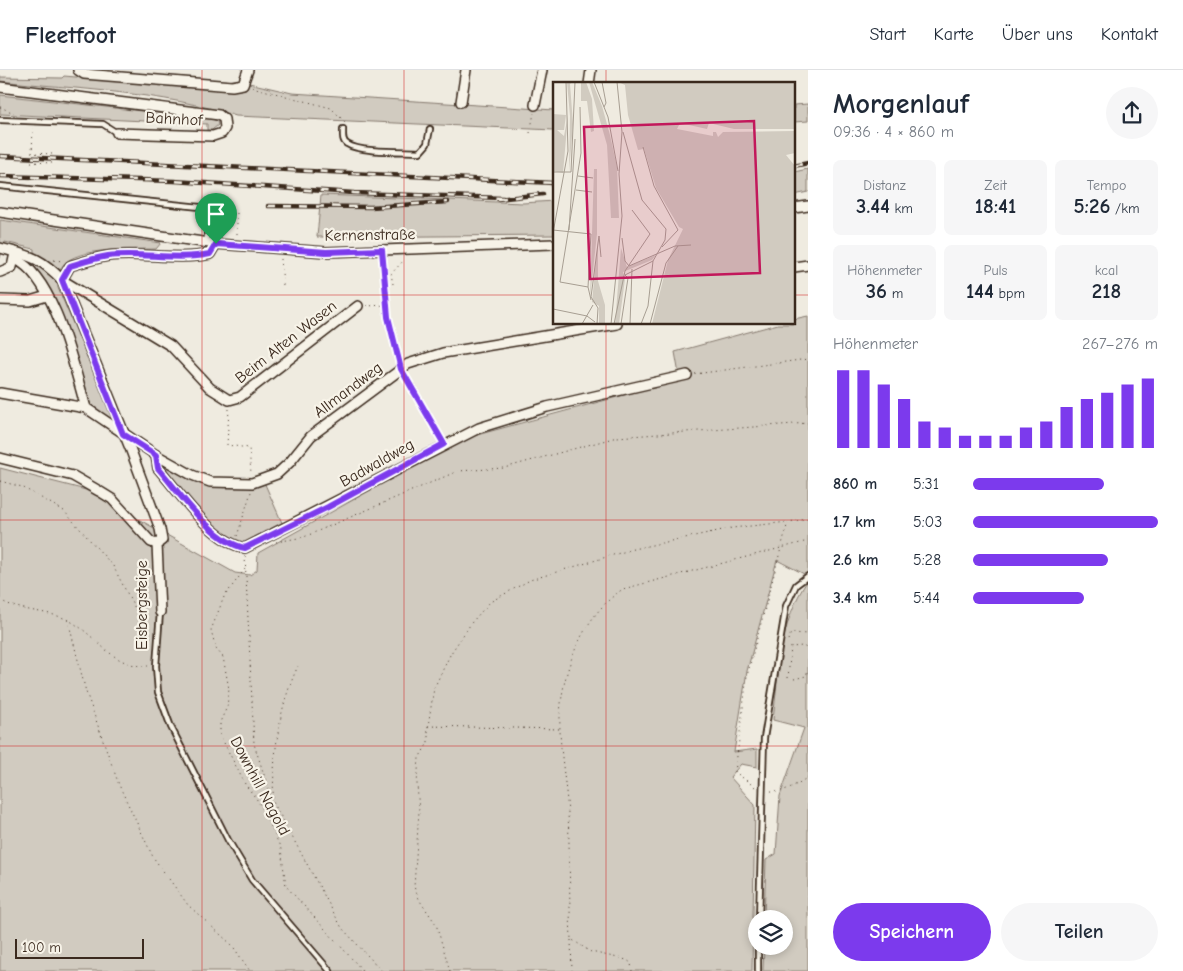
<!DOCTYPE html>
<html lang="de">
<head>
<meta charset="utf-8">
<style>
	body { margin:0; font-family:"Comic Neue",sans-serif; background:#f6f6f7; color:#1f2937; height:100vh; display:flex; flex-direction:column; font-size:19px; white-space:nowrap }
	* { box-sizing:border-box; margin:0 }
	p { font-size:16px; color:#747a83 }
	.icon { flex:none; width:28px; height:28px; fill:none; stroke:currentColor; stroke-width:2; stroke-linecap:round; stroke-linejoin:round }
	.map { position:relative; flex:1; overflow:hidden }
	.panel { display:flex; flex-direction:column; background:#fff; width:375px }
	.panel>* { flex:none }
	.fabs { position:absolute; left:748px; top:840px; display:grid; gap:10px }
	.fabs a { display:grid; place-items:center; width:45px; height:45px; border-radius:50%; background:#fff; box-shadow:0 2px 8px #0003; font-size:25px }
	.scale { position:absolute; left:15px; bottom:12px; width:129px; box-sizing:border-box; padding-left:5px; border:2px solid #3b2a1e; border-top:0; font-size:14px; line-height:18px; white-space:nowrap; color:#3b2a1e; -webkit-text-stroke:4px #f7f3e8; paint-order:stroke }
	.pin { position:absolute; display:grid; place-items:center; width:42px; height:42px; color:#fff; margin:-51px -21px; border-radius:50% 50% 50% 0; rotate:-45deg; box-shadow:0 0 5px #0007 }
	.pin .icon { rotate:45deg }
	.round { display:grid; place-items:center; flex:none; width:52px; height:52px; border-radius:26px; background:#f6f6f7 }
	.overview { display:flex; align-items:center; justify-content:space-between; height:85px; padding:0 25px }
	h1 { font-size:28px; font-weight:700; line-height:38px }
	.figures { display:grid; grid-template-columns:repeat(3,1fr); gap:8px; height:85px; padding:5px 25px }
	.figures div { display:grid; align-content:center; border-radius:8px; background:#f6f6f7; text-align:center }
	.figures b { font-size:21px; font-weight:700 }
	.figures small { font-size:14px; font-weight:400 }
	.figures p { font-size:14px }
	.chart { height:140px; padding:10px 25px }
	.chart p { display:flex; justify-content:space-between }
	.chart svg { width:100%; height:90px; margin-top:5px; stroke:#7c3aed; stroke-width:6 }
	.button { display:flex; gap:10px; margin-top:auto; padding:10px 25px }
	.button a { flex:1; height:58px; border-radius:30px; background:#7c3aed; color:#fff; font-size:20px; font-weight:700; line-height:58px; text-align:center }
	.button a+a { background:#f6f6f7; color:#1f2937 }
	ul { padding:0 25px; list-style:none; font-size:16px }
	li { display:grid; grid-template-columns:80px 60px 1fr; align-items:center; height:38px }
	li i { height:12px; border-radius:6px; background:#7c3aed }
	header { display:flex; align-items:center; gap:30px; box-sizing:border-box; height:70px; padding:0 25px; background:#fff; border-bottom:1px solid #e0e1e3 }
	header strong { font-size:24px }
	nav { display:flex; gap:28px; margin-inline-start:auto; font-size:18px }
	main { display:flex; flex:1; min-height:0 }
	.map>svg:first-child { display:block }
	.green { fill:#d1cbc0; stroke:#867a6f }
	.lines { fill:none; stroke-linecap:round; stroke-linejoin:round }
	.service-casing { stroke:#3b2a1e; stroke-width:8 }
	.minor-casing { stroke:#3b2a1e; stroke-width:12 }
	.path { stroke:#3b2a1e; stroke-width:1; stroke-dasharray:1 4; stroke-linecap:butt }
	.service { stroke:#f7f3e8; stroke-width:4.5 }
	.minor { stroke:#f7f3e8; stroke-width:9 }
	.rail-casing { stroke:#3b2a1e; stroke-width:4.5 }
	.rail { stroke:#f7f3e8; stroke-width:2.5; stroke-dasharray:8; stroke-linecap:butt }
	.route-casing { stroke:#fff; stroke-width:10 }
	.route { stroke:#7c3aed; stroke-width:6 }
	.grid { fill:none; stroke:#d62828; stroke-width:1; stroke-opacity:0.55 }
	.labels { text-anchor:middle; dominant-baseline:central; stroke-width:4.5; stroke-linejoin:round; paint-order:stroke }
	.street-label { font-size:16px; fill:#3b2a1e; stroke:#f7f3e8 }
	.inset-road { fill:none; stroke:#a79e92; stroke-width:1 }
	.view { fill:#c2185b; fill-opacity:0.15; stroke:#c2185b; stroke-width:2.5 }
	.inset-edge { fill:none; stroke:#3b2a1e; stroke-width:2.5 }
</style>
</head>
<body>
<header>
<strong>Fleetfoot</strong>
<nav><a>Start</a><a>Karte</a><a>Über uns</a><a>Kontakt</a></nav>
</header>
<main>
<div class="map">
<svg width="808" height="901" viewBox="0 0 808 901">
	<rect width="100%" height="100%" fill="#efebe0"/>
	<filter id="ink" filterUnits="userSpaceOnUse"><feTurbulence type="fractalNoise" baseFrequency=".02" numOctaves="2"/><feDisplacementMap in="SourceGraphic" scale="10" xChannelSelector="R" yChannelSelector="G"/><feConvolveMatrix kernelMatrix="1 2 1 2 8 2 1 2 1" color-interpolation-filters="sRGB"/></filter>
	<g filter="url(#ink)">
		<!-- green -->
		<g class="green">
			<path d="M64 6 215 19 249 13 292 23 554 40V60L236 46C165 22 75 19 0 11V7L62 8Z"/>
			<path d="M0 25 212 49 217 51 218 55 212 60H207V54L0 44Z"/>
			<path d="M808 34V51L794 52V35Z"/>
			<path d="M808 99V122L794 125V102Z"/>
			<path d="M321 125 523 133 554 131V165L317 167Z"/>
			<path d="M0 150 161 173 156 179C134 180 67 175 59 202 57 206 58 213 58 218L116 355 89 334 50 223 34 197V179L5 172 0 188Z"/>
			<path d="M808 246V506L777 490 747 601 734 682 757 679V697L741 694 730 707 755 735 752 901H0V398L86 420 235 503 250 505 257 500 258 483 432 386 473 366 680 310 675 282 778 254H794V249Z"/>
			<path d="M164 395 200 413 229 416 264 412 283 455C270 462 251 476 237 473 217 469 175 413 164 395Z"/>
			<path d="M808 510V901H763L764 876H784V849H764L766 790 776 784 780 726 804 658 773 650C779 601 779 552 808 510Z"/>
		</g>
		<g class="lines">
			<defs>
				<g id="service">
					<path d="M0 50 103 54 117 63"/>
					<path d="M343 59C343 65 342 71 347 74 360 83 404 81 420 82L427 74 430 59"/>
					<path d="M0 116 200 137 207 145V173"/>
					<path d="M160 542 156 596 158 622 171 657 228 770 252 810 330 901"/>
					<path d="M759 849 764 668 786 536 796 515 808 506"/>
					<path d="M758 901V876"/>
				</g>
				<g id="minor">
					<path d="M78 0 84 4 232 16 243 14 248 0"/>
					<path d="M589 14 591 0"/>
					<path d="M0 17 219 45 224 49 225 58 222 63 213 66 117 63"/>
					<path d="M461 32 466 0"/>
					<path d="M535 35 542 0"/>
					<path d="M794 138 808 136"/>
					<path d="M0 142 216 174 326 182 554 174"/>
					<path d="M0 178C30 186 40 187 62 210L130 378 160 459 162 470 157 474 160 542"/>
					<path d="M15 189C55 207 74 298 86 338"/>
					<path d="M794 197 808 195"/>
					<path d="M0 202 12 197 15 183"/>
					<path d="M62 210 171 276 210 318 229 330 240 327 358 236"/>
					<path d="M62 210 70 196C83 192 95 188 108 186 142 182 176 191 210 184L216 174"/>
					<path d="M0 230 30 231 47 226"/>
					<path d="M0 323 86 338 156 385 192 405 210 412 252 413 277 404 290 392 311 366 408 294 443 283 617 254"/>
					<path d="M156 385 158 398C180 423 212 472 245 478L479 358 547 337 687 305"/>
					<path d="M0 388 73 406 99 421 112 429 151 472 157 474"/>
				</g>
			</defs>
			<!-- service casing -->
			<use href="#service" class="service-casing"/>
			<!-- minor casing -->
			<use href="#minor" class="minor-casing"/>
			<!-- path -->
			<g class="path">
				<path d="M252 17 331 38 346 53"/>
				<path d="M0 37 14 43"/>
				<path d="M530 63 534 43"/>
				<path d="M31 92 52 93V84L32 83 33 58"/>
				<path d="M237 143V165"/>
				<path d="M383 188 388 247 399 290"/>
				<path d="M281 189 283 216"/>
				<path d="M54 190 63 191"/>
				<path d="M393 214 391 204 405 189"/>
				<path d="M366 236 387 235"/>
				<path d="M695 304 808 289"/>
				<path d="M406 307 440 367"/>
				<path d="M229 339 227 375 249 378 251 403"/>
				<path d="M0 411 22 417 64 441 113 496 151 569"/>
				<path d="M237 466 251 422"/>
				<path d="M276 472 304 467 458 401 504 398 617 367 808 353"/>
				<path d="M245 486 254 674 273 732 342 858 382 901"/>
				<path d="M245 499 224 527 211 560 216 579 223 587 229 619 227 637 220 652V665L245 714 258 731 274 763 281 779 286 816 363 901"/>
				<path d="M0 530C22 543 50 540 70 551 99 567 111 597 148 596"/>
				<path d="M68 550 86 622 119 715 153 787 188 835 232 875 250 901"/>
				<path d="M788 570 791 563 808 564"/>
				<path d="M788 608 791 577 803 576 808 579"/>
				<path d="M794 609 806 606 808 599"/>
				<path d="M428 656 559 659"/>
				<path d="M755 717 735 702 747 606 788 452 808 449"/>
				<path d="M771 722C783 723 798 714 808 707"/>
				<path d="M273 728C274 681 278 639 298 596"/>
				<path d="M571 870 572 901"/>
				<path d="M450 901 436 854 420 831 414 817 419 741 417 714 419 688 428 673V656L434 618 451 583 472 552 490 532 530 510 633 479 732 458 788 452"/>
				<path d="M632 901 631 893 627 890 591 882 571 869C569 827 570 785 568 743 566 715 561 688 560 660 558 609 580 547 623 519L808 471"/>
			</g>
			<!-- service -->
			<use href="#service" class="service"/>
			<!-- minor -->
			<use href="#minor" class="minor"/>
			<defs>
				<g id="rail">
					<path d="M0 86 554 113"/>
					<path d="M794 96 808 93"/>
					<path d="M0 106 174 111 354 123 503 128"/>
					<path d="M498 129 543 124"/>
					<path d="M268 136 371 137 448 132"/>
				</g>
			</defs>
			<!-- rail casing -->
			<use href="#rail" class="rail-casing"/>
			<!-- rail -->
			<use href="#rail" class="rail"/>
		</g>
	</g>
	<g class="lines" filter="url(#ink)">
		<defs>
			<path id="route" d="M216 174 326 182 382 180 388 247 401 299 444 374 328 437 245 478C212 472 180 423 158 398L156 385 123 364 62 210 70 196C83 192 95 188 108 186 142 182 176 191 210 184Z"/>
		</defs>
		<!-- route casing -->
		<use href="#route" class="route-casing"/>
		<!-- route -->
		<use href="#route" class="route"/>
	</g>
	<!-- grid -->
	<path class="grid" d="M202 0V901M404 0V901M606 0V14M0 225H554M794 225H808M606 254V901M0 450H808M0 676H808"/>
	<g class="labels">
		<!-- street labels -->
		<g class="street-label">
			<text transform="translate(174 49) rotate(3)">Bahnhof</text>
			<text transform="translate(370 165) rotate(-1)">Kernenstraße</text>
			<text transform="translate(286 272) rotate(-38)">Beim Alten Wasen</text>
			<text transform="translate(348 320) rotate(-37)">Allmandweg</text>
			<text transform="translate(377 393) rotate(-29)">Badwaldweg</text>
			<text transform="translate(142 535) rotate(-90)">Eisbergsteige</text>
			<text transform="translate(260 716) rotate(62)">Downhill Nagold</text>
		</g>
	</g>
	<!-- overview -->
	<g transform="translate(553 12)">
		<rect width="242" height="242" fill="#efebe0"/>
		<path d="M14 0H19L17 2 20 42 16 90 17 34ZM28 0H33L39 17 41 49 38 50 34 19H28ZM36 0H39L49 24 57 53 64 85 66 136H58L54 63ZM65 0H242V47H181L156 41 154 47 127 41 124 47 160 54V50H163L165 55 170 50 242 49V71L233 73 242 84V242H99L115 178 130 147 126 145 103 106 91 67 85 68 75 33 72 3ZM0 32 13 33 11 48H4L11 54 15 33 10 91 0 89ZM41 87H44V152L37 216ZM45 158V199L52 223V242H46V224L39 220ZM68 166 74 185 103 173 99 178 70 190 72 197 66 242H62Z" fill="#d1cbc0"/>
		<path class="inset-road" d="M41 0 55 35 65 89M49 0 53 21 51 25M27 25 28 71 7 200 35 205M70 50 89 118 113 147 112 158 100 179 95 224 88 242M90 65 101 104 125 148 109 165M0 90H18L22 0M25 94 40 96M23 108 39 110M0 148 38 152 35 205 38 218M16 148 22 57M0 151 15 69 13 0M46 154 48 175M69 156 72 179 76 184M76 184 122 164 138 163M72 193 100 179M0 227 34 234 42 240M29 242 40 223M44 242 45 226 38 215 46 154M58 242 69 134 66 92 69 50 64 0M61 242 72 189 97 152 79 128M68 242 75 196 72 193M77 242 79 187M97 242 113 181 125 164"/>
		<path class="view" d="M201 39 207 191 37 197 31 45Z"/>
		<rect width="242" height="242" class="inset-edge"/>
	</g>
</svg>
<div class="fabs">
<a><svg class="icon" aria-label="layers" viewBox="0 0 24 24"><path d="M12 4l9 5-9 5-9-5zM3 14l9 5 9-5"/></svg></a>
</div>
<div class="scale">100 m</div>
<div class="pin" style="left:216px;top:174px;background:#1e9e55"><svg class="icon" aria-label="arrive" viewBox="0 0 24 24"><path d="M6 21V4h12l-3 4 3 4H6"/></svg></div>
</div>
<section class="panel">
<div class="overview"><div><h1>Morgenlauf</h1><p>09:36 · 4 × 860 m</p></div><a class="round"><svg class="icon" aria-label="share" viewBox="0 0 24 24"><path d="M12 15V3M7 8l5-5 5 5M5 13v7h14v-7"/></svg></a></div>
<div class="figures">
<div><p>Distanz</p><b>3.44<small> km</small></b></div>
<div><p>Zeit</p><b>18:41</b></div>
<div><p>Tempo</p><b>5:26<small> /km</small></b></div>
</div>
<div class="figures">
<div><p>Höhenmeter</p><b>36<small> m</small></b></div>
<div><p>Puls</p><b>144<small> bpm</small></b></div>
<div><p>kcal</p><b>218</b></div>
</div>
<div class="chart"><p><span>Höhenmeter</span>267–276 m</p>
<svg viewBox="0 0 160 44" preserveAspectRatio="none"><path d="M5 44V6M15 44V6M25 44V13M35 44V20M45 44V31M55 44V34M65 44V38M75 44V38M85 44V38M95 44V34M105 44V31M115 44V24M125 44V20M135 44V17M145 44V13M155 44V10"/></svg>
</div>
<ul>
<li><b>860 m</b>5:31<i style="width:71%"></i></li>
<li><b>1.7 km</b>5:03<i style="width:100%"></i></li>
<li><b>2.6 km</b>5:28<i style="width:73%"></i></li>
<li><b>3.4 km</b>5:44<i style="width:60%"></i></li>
</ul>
<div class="button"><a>Speichern</a><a>Teilen</a></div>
</section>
</main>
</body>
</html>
